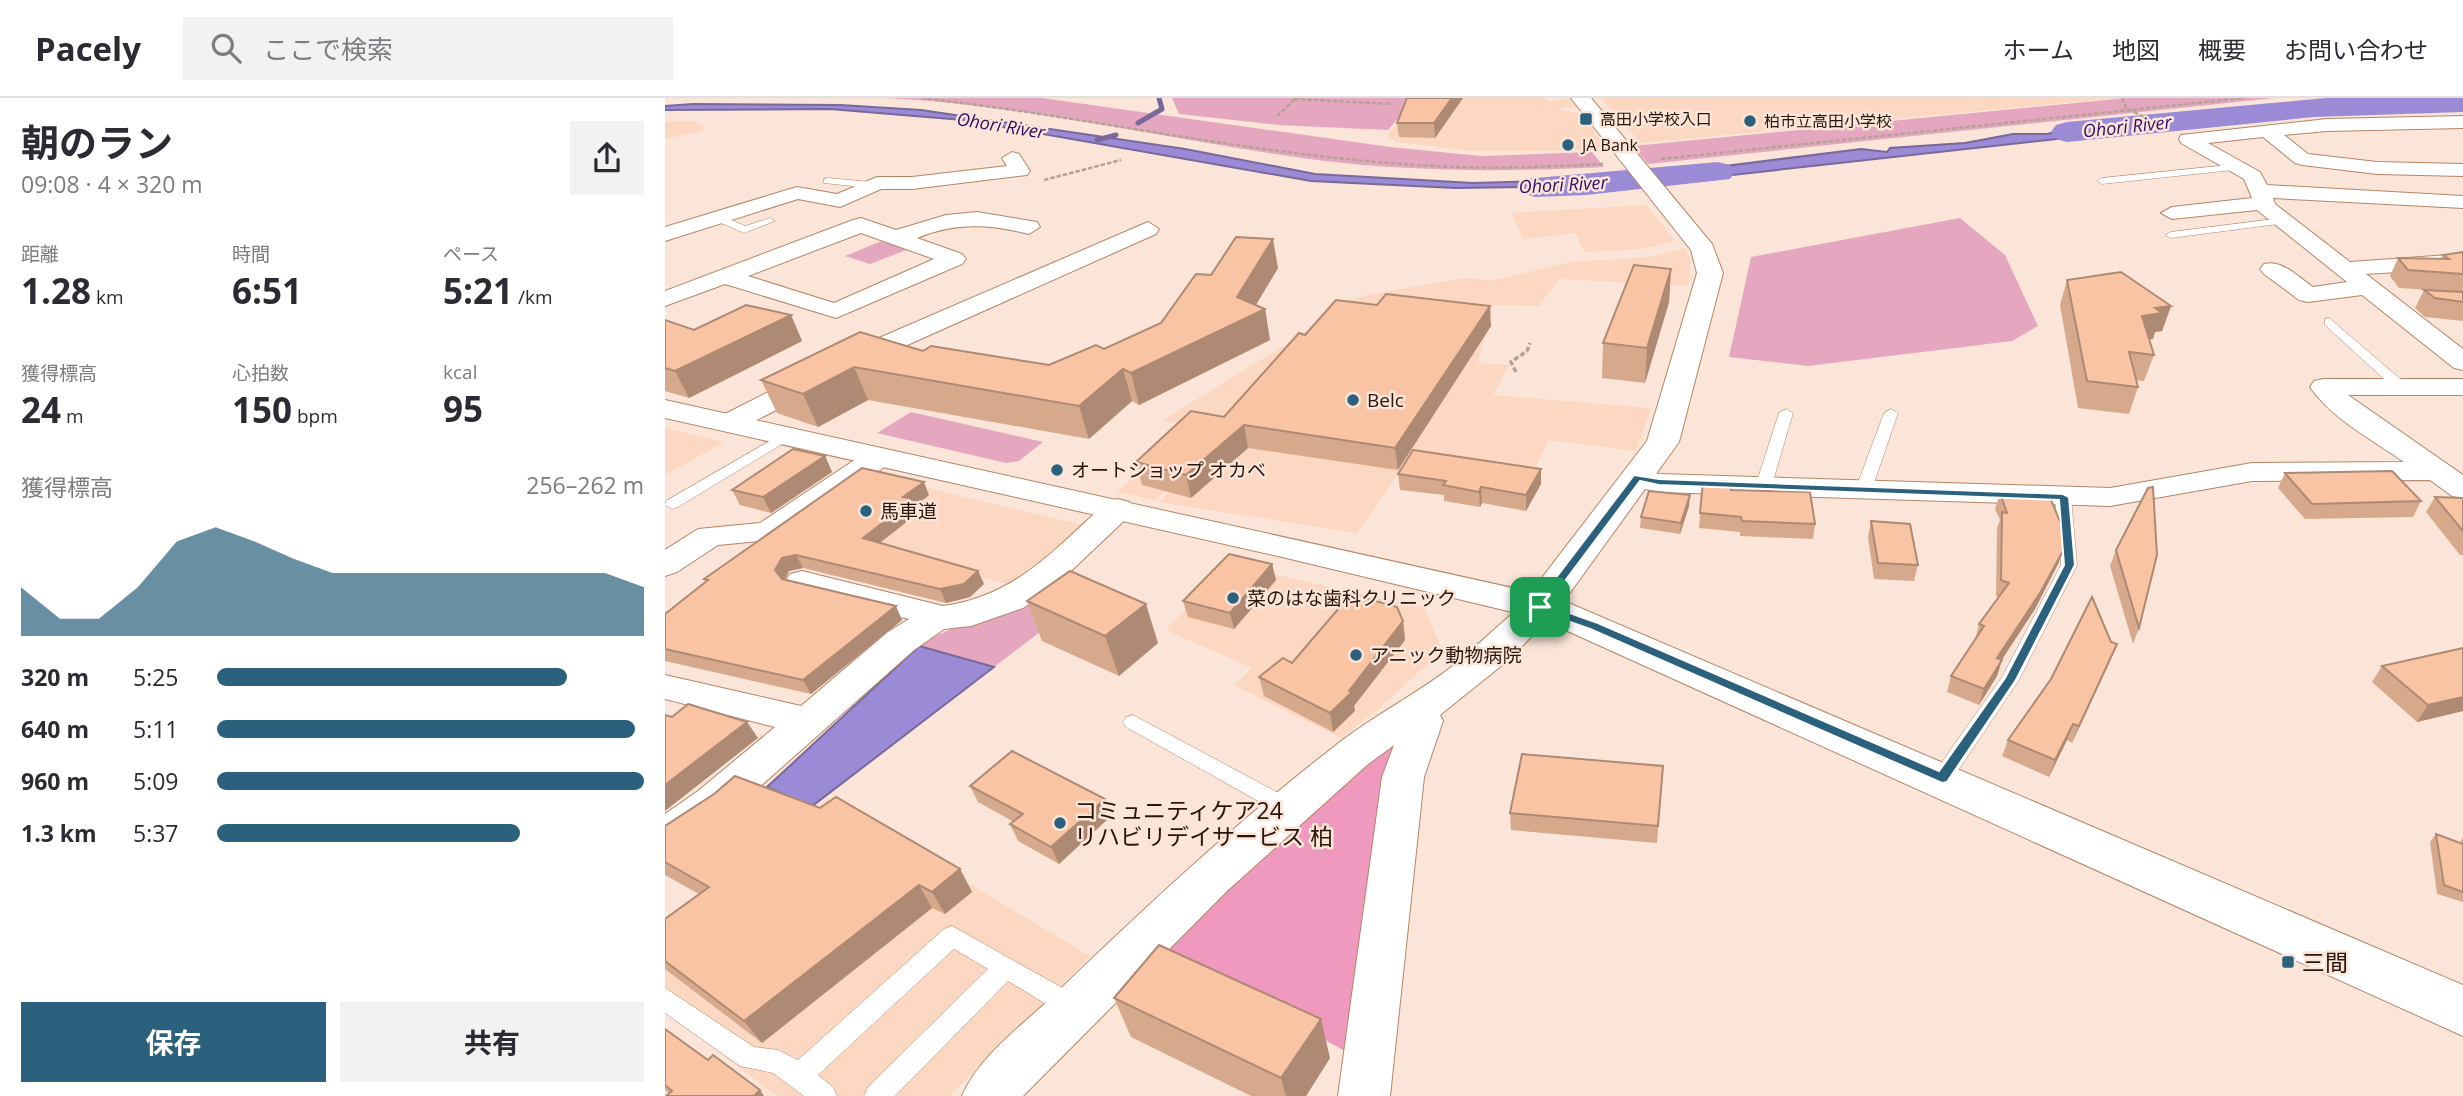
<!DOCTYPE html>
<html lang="ja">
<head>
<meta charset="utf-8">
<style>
	body { margin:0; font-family:"Open Sans","Noto Sans JP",sans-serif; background:#f2f2f3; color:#2b2b33; height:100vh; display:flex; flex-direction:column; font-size:26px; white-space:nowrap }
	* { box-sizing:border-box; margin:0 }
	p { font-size:23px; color:#7c7c81 }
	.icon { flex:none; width:38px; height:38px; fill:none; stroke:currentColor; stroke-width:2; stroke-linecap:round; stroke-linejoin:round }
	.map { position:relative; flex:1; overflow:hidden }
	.sheet { display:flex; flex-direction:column; background:#fff; width:665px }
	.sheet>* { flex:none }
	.pin { position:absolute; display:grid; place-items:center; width:60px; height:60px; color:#fff; margin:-30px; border-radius:14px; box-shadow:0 4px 10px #0006 }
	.round { display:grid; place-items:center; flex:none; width:74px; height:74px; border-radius:0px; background:#f2f2f3 }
	.headline { display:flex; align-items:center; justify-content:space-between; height:119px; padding:0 21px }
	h1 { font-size:38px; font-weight:700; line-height:52px }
	.figures { display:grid; grid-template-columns:repeat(3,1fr); gap:10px; height:119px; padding:7px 21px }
	.figures div { display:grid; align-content:center }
	.figures b { font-size:35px; font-weight:700 }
	.figures small { font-size:19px; font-weight:400 }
	.figures p { font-size:19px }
	.chart { height:196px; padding:14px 21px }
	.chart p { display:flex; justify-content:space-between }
	.chart svg { width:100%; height:126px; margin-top:7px; fill:#2b617c; opacity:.7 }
	.action { display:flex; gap:14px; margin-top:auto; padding:14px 21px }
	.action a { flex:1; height:80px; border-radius:0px; background:#2b617c; color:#fff; font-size:28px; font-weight:700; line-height:80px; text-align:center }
	.action a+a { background:#f2f2f3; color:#2b2b33 }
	ul { padding:0 21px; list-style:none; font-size:23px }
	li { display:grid; grid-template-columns:112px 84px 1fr; align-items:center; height:52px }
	li i { height:18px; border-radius:9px; background:#2b617c }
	header { display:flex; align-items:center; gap:42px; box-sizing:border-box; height:98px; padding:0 35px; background:#fff; border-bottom:2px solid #e1e1e2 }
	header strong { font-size:33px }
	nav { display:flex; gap:38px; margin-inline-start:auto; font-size:24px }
	.search { width:490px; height:63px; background:#f2f2f3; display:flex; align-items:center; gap:18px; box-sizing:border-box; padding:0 24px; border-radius:0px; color:#7c7c81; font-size:26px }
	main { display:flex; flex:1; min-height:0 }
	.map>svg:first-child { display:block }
	.built { fill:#fcd7c1 }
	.green { fill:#e5a7c0 }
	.forest { fill:#ef99be }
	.water { fill:#9b8bd7; stroke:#79689a; stroke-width:2 }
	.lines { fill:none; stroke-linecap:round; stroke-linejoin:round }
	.stream { stroke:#79689a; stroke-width:5 }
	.river { fill:#9b8bd7; fill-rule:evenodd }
	.service-casing { stroke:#b68566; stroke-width:1 }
	.minor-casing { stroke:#b68566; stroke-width:2 }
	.tertiary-casing { stroke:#b68566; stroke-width:2 }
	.path-far1 { stroke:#b6a295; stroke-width:2.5; stroke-dasharray:4.5 2; stroke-linecap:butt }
	.path { stroke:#b6a295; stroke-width:3.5; stroke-dasharray:5 2.5; stroke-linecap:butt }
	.service { fill:#fff; fill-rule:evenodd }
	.minor { fill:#fff; fill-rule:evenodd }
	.tertiary { fill:#fff; fill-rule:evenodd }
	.wall { fill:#d6a98d }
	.shaded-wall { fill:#ae8973 }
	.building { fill:#f9c4a4; stroke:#ae8973; stroke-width:2 }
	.route { fill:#2b617c; stroke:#fff; stroke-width:2; fill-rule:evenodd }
	.poi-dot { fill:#2b617c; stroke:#fae5d8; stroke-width:2.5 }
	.labels { text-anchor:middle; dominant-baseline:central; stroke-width:5; stroke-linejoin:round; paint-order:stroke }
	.far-poi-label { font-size:16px; fill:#29160a; stroke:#fae5d8; text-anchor:start }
	.far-water-label { font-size:18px; font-style:italic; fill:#310d67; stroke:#fae5d8 }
	.poi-label { font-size:19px; fill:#29160a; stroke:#fae5d8; text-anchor:start }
	.near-poi-label { font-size:23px; fill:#29160a; stroke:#fae5d8; text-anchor:start }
</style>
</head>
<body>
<header>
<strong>Pacely</strong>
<div class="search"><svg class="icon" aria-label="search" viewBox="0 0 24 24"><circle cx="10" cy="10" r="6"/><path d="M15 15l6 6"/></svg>ここで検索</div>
<nav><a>ホーム</a><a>地図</a><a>概要</a><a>お問い合わせ</a></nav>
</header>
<main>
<section class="sheet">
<div class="headline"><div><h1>朝のラン</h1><p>09:08 · 4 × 320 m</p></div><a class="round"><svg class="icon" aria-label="share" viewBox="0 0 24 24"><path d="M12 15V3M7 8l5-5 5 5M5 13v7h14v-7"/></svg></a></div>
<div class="figures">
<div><p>距離</p><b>1.28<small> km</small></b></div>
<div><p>時間</p><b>6:51</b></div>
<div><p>ペース</p><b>5:21<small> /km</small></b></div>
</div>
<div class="figures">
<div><p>獲得標高</p><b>24<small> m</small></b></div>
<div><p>心拍数</p><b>150<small> bpm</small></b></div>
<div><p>kcal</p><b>95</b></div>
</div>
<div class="chart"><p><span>獲得標高</span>256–262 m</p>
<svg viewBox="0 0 160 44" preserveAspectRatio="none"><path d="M0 44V27L10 38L20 38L30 27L40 11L50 6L60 11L70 17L80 22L90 22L100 22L110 22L120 22L130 22L140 22L150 22L160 27V44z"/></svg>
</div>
<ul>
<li><b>320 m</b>5:25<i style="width:82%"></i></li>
<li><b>640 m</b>5:11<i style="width:98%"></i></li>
<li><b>960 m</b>5:09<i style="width:100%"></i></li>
<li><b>1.3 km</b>5:37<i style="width:71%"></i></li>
</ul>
<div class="action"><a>保存</a><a>共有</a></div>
</section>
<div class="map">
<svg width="1798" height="998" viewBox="0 0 1798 998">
	<rect width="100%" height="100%" fill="#fae5d8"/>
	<!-- built -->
	<g class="built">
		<path d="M752 0H879L884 3 909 0 915 11 905 9 892 11 918 17 940 48 906 53H807L732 44 722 39Z"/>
		<path d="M935 0H1451L977 45Z"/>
		<path d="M28 23 37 27 38 33 0 41V24Z"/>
		<path d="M981 107 1010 143 977 151 919 154 911 135 858 141 847 115Z"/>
		<path d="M1020 150 1026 161 1023 188 894 181 874 208 828 207 813 265 844 267 828 297 986 310 971 353 884 342 865 380 744 360 692 435 494 404 560 333 497 323 679 210 681 204 701 197 801 180 826 183 906 164 985 159Z"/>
		<path d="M0 330 59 344 0 377Z"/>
		<path d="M485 365 521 372 490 402 452 394Z"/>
		<path d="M198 375 426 429 354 489 123 430Z"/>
		<path d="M563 466 760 510 777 553 717 608 676 640 569 587 587 570 501 532Z"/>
		<path d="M162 701 425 858 284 998H112L0 914V825Z"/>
	</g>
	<!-- green -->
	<g class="green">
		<path d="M220 0H377L725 49 816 58 927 54 939 69C843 74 748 74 652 62 508 43 365 7 220 0Z"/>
		<path d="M507 0H751L723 32 613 27 514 16Z"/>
		<path d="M1461 0H1609L993 65 983 66 968 48Z"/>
		<path d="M1295 120 1340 157 1373 228 1347 243 1143 268 1064 259 1086 159Z"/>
		<path d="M219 142 244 151 205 166 180 158Z"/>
		<path d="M246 314 378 344 354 363 341 365 212 335Z"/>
		<path d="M381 495 412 506 329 569 254 548C292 522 341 518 381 495Z"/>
	</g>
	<!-- forest -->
	<path class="forest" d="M743 640 680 953 501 855 644 707 696 668Z"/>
	<!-- water -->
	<g class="water">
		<path d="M1798 4V9L1699 10 1506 27 1496 22 1704 5Z"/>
		<path d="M28 6 175 7 256 12 520 51 650 76 808 85 948 81 952 88 790 90 646 83 298 22 165 11 0 12V8Z"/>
		<path d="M1478 23 1492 30 994 85 988 77 1196 51 1222 54 1225 50 1300 45 1348 36H1382L1406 30Z"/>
		<path d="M254 548 329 569 146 709 102 689Z"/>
	</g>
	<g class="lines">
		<!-- stream -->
		<g class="stream">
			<path d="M473 25 497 11 494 0"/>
			<path d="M432 42 451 37"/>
		</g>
		<!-- river -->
		<g class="river">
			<path d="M1661 0H1798V14L1649 19 1402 44 1391 41 1386 34 1391 27 1402 24Z"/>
			<path d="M1053 64 1065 67 1070 74 1065 81 921 97 870 99 858 95 852 88 858 81Z"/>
		</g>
		<defs>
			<g id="service">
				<path d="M1573 66 1577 67V71L1437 86 1432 83 1437 80Z"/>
				<path d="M163 80 206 84 211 87 206 90 159 85V81Z"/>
				<path d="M49 118H57L80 128 105 120 110 123 79 135 49 122Z"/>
				<path d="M1617 120 1621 121V125L1506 140 1500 137 1506 134Z"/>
				<path d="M1664 220 1740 285V291H1730L1660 227V221Z"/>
				<path d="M1121 311 1128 315 1109 380 1110 388 1102 393 1096 391 1093 380 1114 315Z"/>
				<path d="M1226 311 1233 315 1210 382 1212 391 1204 396 1198 394 1194 382 1219 315Z"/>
				<path d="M122 333 127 334V340L13 409 7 411 0 407 1 403Z"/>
				<path d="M1398 394 1406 399 1412 467 1354 582 1284 686 1277 688 1270 686 1267 680 1270 674 1337 579 1396 467 1390 399Z"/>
				<path d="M468 617 632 705 636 711 632 717 625 719 618 717 461 629 458 624 461 619Z"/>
				<path d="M287 828 417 901 420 909 417 917 408 920 399 917 343 883 230 998H199L203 989 323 871 289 851 153 977 168 989 172 998H139L108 975 75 968 0 915V890L89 949 113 952 133 962 279 831Z"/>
			</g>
			<g id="minor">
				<path d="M1798 18V30L1662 33 1619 37 1643 56 1712 64 1798 66V78L1712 76 1637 67 1630 65 1598 39 1543 45 1595 74 1602 87 1798 98V110L1608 100 1610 106 1685 164 1798 156V170L1701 176 1798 251V272L1789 270 1697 197 1643 204 1634 202 1599 176 1595 171 1599 166C1617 161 1633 179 1648 189L1682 184 1592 112 1507 121 1496 115 1507 109 1587 100 1579 81 1516 45 1514 41 1516 37 1662 21Z"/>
				<path d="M347 54 354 56 365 73 362 77 247 91H216L175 109 133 101 0 143V129L125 91 132 89 172 96 212 79H247L342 68 337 60Z"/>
				<path d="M312 114 372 124 375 129 364 136C325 126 290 124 252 140L297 156 301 161 297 166 171 220 60 186 0 208V193L188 122 196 120 231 132 281 117ZM196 135 269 161 169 205 83 178Z"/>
				<path d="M483 124 494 131 491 136 211 261 76 330 66 333 56 330 52 324 56 318 193 249Z"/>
				<path d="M1659 281H1798V297H1683L1798 377V400L1787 398 1765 382 1587 383 1445 408 994 394 961 387 957 380 961 373 972 371 994 376 1445 390 1587 365 1739 364C1708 342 1667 321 1645 289L1649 283Z"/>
				<path d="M214 350 225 353 229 359 225 365 115 441 53 447 12 474 0 478V452L33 431 95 425 203 353Z"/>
				<path d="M453 401 464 404 469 411 464 418 385 493 358 510 306 528 279 531 249 552 63 717 15 751 0 756V716L33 693 110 629 0 601V577L136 608 223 534 244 521 125 492 120 484 125 476 137 473 278 508C351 498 390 451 442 404Z"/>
				<path d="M875 498 887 501 893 509 887 517 846 560 775 617 778 623 759 679 725 998H673L717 679 729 647 702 667 562 793 358 998H297C314 958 358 927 389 897 480 809 575 721 675 644 712 616 753 595 789 567 810 551 856 503 875 498Z"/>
			</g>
			<path id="tertiary" d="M906 0H926L1047 146 1058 175 1014 344 899 503 1798 887V938L887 526 843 513 617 459 0 320V302L866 494 982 343 1032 175 1026 152Z"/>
		</defs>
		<!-- service casing -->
		<use href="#service" class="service-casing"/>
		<!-- minor casing -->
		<use href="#minor" class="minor-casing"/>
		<!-- tertiary casing -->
		<use href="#tertiary" class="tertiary-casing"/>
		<!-- path-far1 -->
		<g class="path-far1">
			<path d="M256 0C427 19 596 59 768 68 825 71 881 69 938 66"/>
			<path d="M1457 0 1461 10 1503 31"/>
			<path d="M629 1 727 6"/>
			<path d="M612 18 630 1"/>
			<path d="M996 61 1580 0"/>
			<path d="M379 82 456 62"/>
		</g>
		<!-- path -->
		<path class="path" d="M851 274 846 264 862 253 865 245"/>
		<!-- service -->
		<use href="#service" class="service"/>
		<!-- minor -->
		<use href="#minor" class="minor"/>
		<!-- tertiary -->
		<use href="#tertiary" class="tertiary"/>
	</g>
	<!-- wall -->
	<g class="wall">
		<path d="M742 0H798L770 40 734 39 732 25Z"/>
		<path d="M1798 154V223L1760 219 1750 210 1759 192 1782 193 1734 190 1725 178 1733 160 1775 161 1778 157Z"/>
		<path d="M613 170 591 207 600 211 605 242 474 307 467 303 424 341 203 302 153 329 112 315 96 282 258 253 384 267 439 251 496 225 546 177Z"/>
		<path d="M1006 171 1004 204 980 285 937 280 938 245Z"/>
		<path d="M1402 182 1506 208 1497 233 1490 234 1488 241H1484L1489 257 1479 283 1471 282 1473 289 1464 316 1413 310 1395 207Z"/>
		<path d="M126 217 137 243 24 300 0 293V222L29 232Z"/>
		<path d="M826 228 733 372 583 350 526 400 477 387 471 364 559 319 640 237Z"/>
		<path d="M160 358 167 374 106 415 75 407 67 392Z"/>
		<path d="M876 371V386L861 413 817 405 815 409 779 403V397L735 392 733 376Z"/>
		<path d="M1620 375 1756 403 1748 419 1640 421 1613 390Z"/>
		<path d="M1038 383 1066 392 1150 426 1148 441 1075 438V434L1034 430Z"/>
		<path d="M1335 395 1399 451 1393 466 1370 511 1337 562 1332 578 1314 607 1282 594 1286 578 1310 542 1314 526 1334 499 1331 498 1332 430 1335 422 1330 411Z"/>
		<path d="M264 397 250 408 253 415 215 445 313 473 319 486 305 499 281 505 138 470 124 473 120 482 237 522 146 596 0 563V516L41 484 39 481Z"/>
		<path d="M1770 399 1798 400V457H1795L1761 414Z"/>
		<path d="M1024 408 1015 436 975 430 976 419Z"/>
		<path d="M1206 423 1253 467 1249 483 1209 481 1203 439Z"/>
		<path d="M1451 452 1474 530 1468 546 1445 468Z"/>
		<path d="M607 466 611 482 569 531 523 519 518 503Z"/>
		<path d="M362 503 493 545 454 578 377 543Z"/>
		<path d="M738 523 740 542 689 608 690 613 668 634 599 598 594 579 627 565Z"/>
		<path d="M1798 550V613L1752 624 1707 584 1717 568Z"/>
		<path d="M1445 563 1407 645 1402 642 1384 679 1337 658 1343 642Z"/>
		<path d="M998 668 992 745 846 732 845 715Z"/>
		<path d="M305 688 440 701 446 718 394 766 353 743 345 726 349 724 313 704Z"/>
		<path d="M0 728 295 771 307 794 280 816 267 810 97 945 0 871V821L34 796 0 777Z"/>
		<path d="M1771 736 1795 745 1798 739V804L1772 796 1765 744Z"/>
		<path d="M449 900 665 960 641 998H586L466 939Z"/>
		<path d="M0 931 43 962 4 995 0 992Z"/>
	</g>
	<!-- shaded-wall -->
	<g class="shaded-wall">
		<path d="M787 0H798L770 40 769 25Z"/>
		<path d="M608 141 613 170 584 218 600 211 605 242 474 307 466 275 572 199Z"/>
		<path d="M1006 171 1004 204 980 285 982 250Z"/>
		<path d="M825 208 826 228 733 372 730 350Z"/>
		<path d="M1506 208 1497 233 1490 234 1488 241 1468 244 1477 218 1490 210Z"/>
		<path d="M126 217 137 243 24 300 10 273Z"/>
		<path d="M189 269 203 302 153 329 138 296Z"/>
		<path d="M458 271 467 303 424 341 414 308Z"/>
		<path d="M579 327 583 350 526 400 521 377Z"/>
		<path d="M160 358 167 374 106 415 98 399Z"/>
		<path d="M876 371V386L861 413V397Z"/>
		<path d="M259 384 264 397 250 408 253 415 204 453 198 440 238 399Z"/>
		<path d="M816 389 817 405 815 409 814 394Z"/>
		<path d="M1025 397 1024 408 1015 436 1016 425Z"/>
		<path d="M1399 451 1393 466 1370 511 1327 576 1332 560Z"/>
		<path d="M131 457 138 470 124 473 118 485 110 472 117 460Z"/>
		<path d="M607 466 611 482 569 531 565 515Z"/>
		<path d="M313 473 319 486 305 499 281 505 275 491Z"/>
		<path d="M481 506 493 545 454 578 440 538Z"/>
		<path d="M231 508 237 522 146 596 138 582Z"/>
		<path d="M738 523 740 542 689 608 690 613 668 634 665 615 684 593Z"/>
		<path d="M1452 546 1445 563 1407 645 1414 628Z"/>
		<path d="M1337 562 1332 578 1314 607 1319 591Z"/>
		<path d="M1798 599V613L1752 624 1763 607Z"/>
		<path d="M82 624 93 640 0 713V687Z"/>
		<path d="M1408 626 1402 642 1384 679 1390 662Z"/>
		<path d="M440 701 446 718 394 766 386 749Z"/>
		<path d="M295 771 307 794 280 816 267 794Z"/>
		<path d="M254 787 267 810 97 945 79 923Z"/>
		<path d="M656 921 665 960 641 998H621L616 980Z"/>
		<path d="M95 992 99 998H89Z"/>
	</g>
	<!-- building -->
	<g class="building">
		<path d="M742 0H787L769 25H732Z"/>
		<path d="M571 139 608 141 572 199 600 211 466 275 458 271 414 308 189 269 138 296 96 282 195 234 258 253 266 248 384 267 431 247 439 251 496 225 531 176 546 177Z"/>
		<path d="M1798 154V176L1743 172 1733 160 1784 161 1778 157Z"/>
		<path d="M969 167 1006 171 982 250 938 245Z"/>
		<path d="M1456 174 1506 208 1490 210 1497 215 1477 218 1489 257 1464 254 1473 289 1422 283 1402 182Z"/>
		<path d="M1759 192 1798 194V204L1770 200Z"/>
		<path d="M721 196 825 208 730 350 579 327 521 377 471 364 526 313 559 319 634 235 640 237 671 202 712 207Z"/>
		<path d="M81 207 126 217 10 273 0 270V222L29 232Z"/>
		<path d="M128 351 160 358 98 399 67 392Z"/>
		<path d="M748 352 876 371 861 397 816 389 814 394 778 387 781 383 733 376Z"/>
		<path d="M197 370 259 384 238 399 248 401 198 440 313 473 299 486 275 491 131 457 117 460 110 472 117 481 231 508 138 582 0 551V516L43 482 39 481Z"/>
		<path d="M1727 373 1756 403 1647 406 1620 375Z"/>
		<path d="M1038 383 1066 384V392L1145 394 1150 426 1077 423 1076 419 1035 415Z"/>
		<path d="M1488 389 1492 457 1474 530 1451 452 1483 390Z"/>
		<path d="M984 393 1025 397 1016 425 976 419Z"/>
		<path d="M1335 395 1384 397 1396 426 1399 451 1375 495 1332 560 1337 562 1319 591 1286 578 1319 528 1314 526 1344 485 1336 482 1337 414 1342 415Z"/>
		<path d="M1770 399 1798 400V433Z"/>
		<path d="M1206 423 1245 426 1253 467 1213 465Z"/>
		<path d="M564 456 607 466 565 515 518 503Z"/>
		<path d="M405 473 481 506 440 538 362 503Z"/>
		<path d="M686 496 732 509 738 523 684 593 687 594 665 615 594 579 618 560 627 565Z"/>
		<path d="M1427 499 1446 544 1452 546 1414 628 1408 626 1390 662 1343 642 1386 581Z"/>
		<path d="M1798 550V599L1763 607 1717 568Z"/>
		<path d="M23 606 82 624 0 687V617L7 619Z"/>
		<path d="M347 653 440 701 386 749 345 726 358 716 305 688Z"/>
		<path d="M857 656 998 668 993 728 845 715Z"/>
		<path d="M70 678 155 710 171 699 295 771 267 794 254 787 79 923 0 863V821L44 789 0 764V728L49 696Z"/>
		<path d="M1771 736 1798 746V794L1779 787Z"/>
		<path d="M494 847 656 921 616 980 449 900Z"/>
		<path d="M0 931 43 962 48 957 95 992 89 998H1L7 993 0 987Z"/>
	</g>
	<!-- route -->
	<path class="route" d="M969 377 994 381 1398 396 1404 399 1410 467 1351 582 1282 684 1277 685 925 531 871 512V506ZM975 383 994 387 1394 402 1399 467 1340 580 1274 673 933 525 882 507Z"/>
	<!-- markers -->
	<g class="poi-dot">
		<rect x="914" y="14" width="14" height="14" rx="3.5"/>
		<circle cx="1085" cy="23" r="7"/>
		<circle cx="903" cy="47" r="7"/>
		<circle cx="688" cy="302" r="7"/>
		<circle cx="392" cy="372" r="7"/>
		<circle cx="201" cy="413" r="7"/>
		<circle cx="568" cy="500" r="7"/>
		<circle cx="691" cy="557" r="7"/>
		<circle cx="395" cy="725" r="7"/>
		<rect x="1616" y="857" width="14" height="14" rx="3.5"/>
	</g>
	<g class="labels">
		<!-- far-poi labels -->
		<g class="far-poi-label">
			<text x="935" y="21">高田小学校入口</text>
			<text x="1099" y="23">柏市立高田小学校</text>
			<text x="917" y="47">JA Bank</text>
		</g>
		<!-- far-water labels -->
		<g class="far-water-label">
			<text transform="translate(336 27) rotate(9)">Ohori River</text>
			<text transform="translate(1462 28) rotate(-6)">Ohori River</text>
			<text transform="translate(898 86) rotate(-3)">Ohori River</text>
		</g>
		<!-- poi labels -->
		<g class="poi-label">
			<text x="702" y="302">Belc</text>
			<text x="406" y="372">オートショップ オカベ</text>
			<text x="215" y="413">馬車道</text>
			<text x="582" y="500">菜のはな歯科クリニック</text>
			<text x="705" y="557">アニック動物病院</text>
		</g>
		<!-- near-poi labels -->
		<g class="near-poi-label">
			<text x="409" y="712">コミュニティケア24<tspan x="409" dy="26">リハビリデイサービス 柏</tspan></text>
			<text x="1637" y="864">三間</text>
		</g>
	</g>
</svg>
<div class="pin" style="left:875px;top:509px;background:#1e9e55"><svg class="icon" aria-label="arrive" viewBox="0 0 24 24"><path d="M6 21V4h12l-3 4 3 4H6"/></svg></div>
</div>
</main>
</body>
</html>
